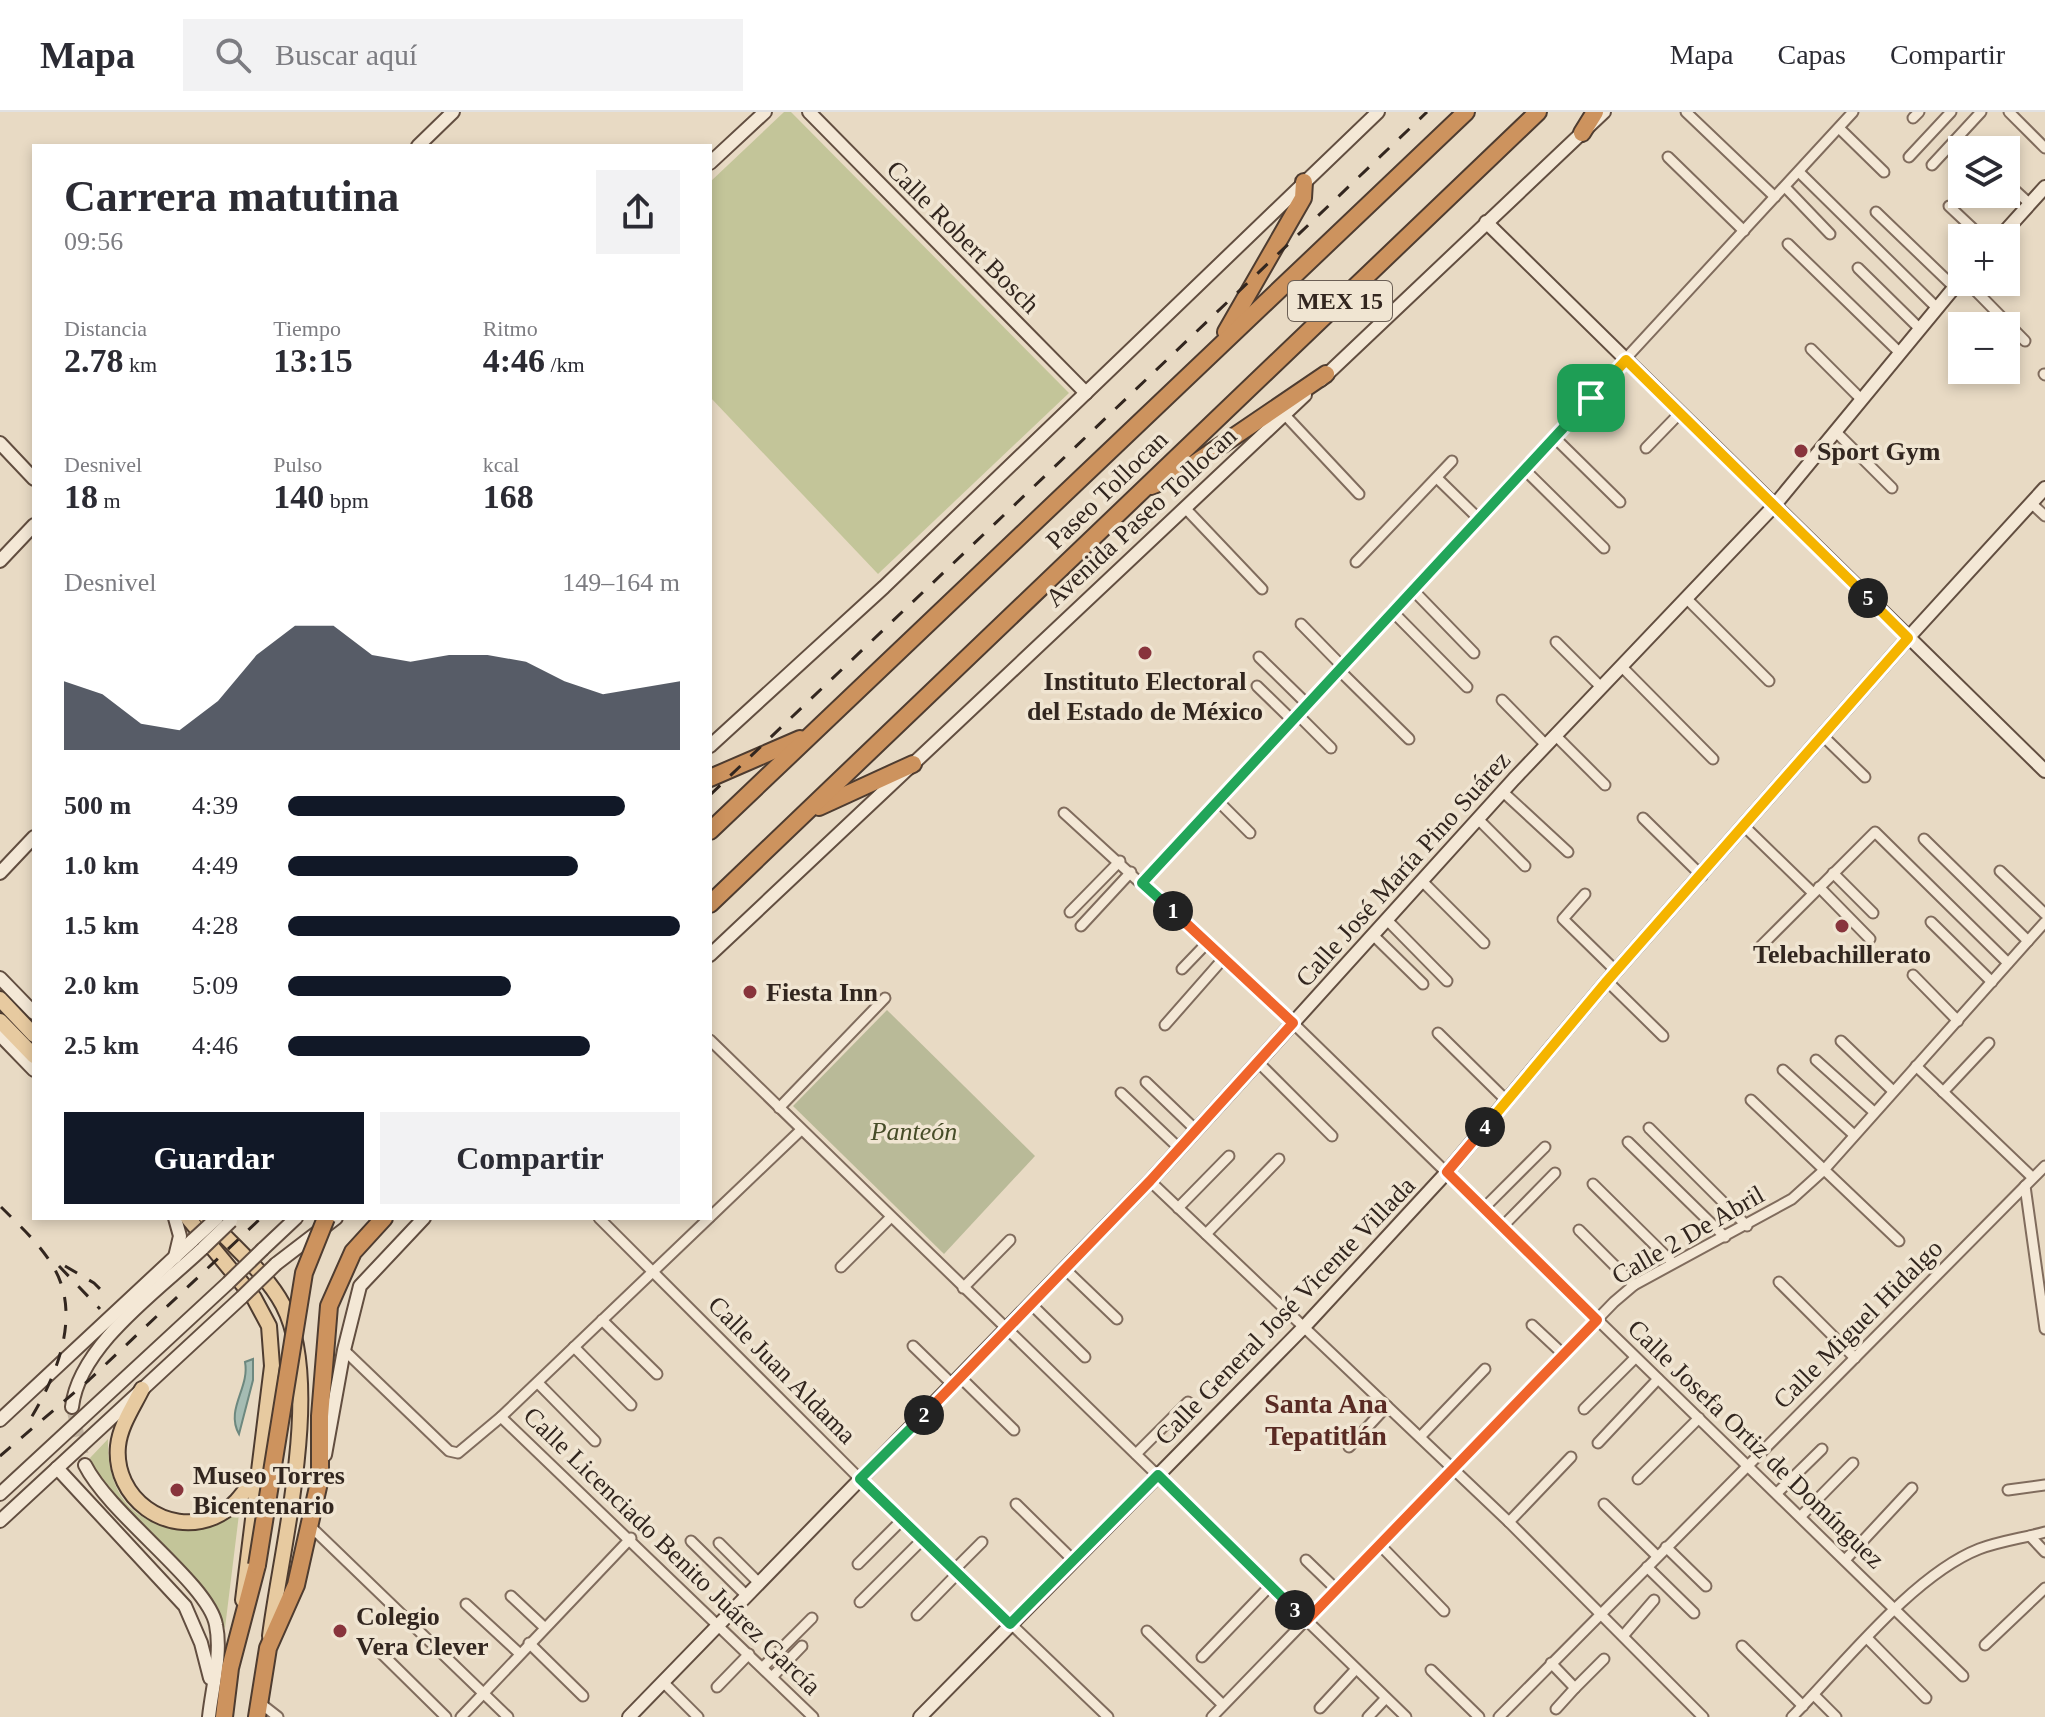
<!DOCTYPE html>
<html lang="es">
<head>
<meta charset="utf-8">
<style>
	body { margin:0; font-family:Georgia,serif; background:#f2f2f3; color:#2b2b33; height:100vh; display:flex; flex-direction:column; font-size:30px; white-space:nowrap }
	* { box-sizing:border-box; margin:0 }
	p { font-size:26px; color:#7c7c81 }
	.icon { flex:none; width:44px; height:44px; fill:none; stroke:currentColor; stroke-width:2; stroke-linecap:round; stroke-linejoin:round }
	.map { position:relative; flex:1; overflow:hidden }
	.panel { position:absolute; left:32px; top:32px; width:680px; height:1076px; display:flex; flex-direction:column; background:#fff; border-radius:0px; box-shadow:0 4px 12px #0003 }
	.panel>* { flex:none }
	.controls { position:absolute; left:1948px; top:24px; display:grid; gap:16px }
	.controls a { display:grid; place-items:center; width:72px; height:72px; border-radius:0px; background:#fff; box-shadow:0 4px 12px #0003; font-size:40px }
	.pin { position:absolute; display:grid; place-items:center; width:68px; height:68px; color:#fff; margin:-34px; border-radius:16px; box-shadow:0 4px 12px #0006 }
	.km { position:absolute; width:40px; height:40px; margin:-20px; border-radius:50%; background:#222; color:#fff; font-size:22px; line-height:40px; text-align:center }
	.round { display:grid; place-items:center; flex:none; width:84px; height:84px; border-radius:0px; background:#f2f2f3 }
	.head { display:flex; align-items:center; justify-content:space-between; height:136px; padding:0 32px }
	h1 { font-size:44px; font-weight:700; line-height:60px }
	.stats { display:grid; grid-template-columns:repeat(3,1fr); gap:12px; height:136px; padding:8px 32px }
	.stats div { display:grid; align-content:center }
	.stats b { font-size:34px; font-weight:700 }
	.stats small { font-size:22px; font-weight:400 }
	.stats p { font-size:22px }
	.chart { height:224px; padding:16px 32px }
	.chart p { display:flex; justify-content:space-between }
	.chart svg { width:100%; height:144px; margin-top:8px; fill:#111827; opacity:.7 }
	.cta { display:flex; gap:16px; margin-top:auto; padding:16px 32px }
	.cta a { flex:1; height:92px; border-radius:0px; background:#111827; color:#fff; font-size:32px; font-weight:700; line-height:92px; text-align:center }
	.cta a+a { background:#f2f2f3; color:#2b2b33 }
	ul { padding:0 32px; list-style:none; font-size:26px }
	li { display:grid; grid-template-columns:128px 96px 1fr; align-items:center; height:60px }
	li i { height:20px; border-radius:10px; background:#111827 }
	header { display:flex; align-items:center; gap:48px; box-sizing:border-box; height:112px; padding:0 40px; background:#fff; border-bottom:2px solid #e1e1e2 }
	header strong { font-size:38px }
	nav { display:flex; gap:44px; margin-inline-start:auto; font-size:28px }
	.search { width:560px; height:72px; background:#f2f2f3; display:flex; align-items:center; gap:20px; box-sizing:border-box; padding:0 28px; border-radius:0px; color:#7c7c81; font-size:30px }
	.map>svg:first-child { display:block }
	.green { fill:#c3c599 }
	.cemetery { fill:#b9ba98 }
	.water { fill:#a5bcb3; stroke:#6d887f; stroke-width:2 }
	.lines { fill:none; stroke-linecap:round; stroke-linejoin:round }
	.secondary-tunnel { stroke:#c4b6a3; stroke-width:12; stroke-dasharray:12 6; stroke-linecap:butt }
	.street-casing { stroke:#806c5d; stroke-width:13 }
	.secondary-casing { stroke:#624e40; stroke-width:16 }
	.primary-casing { stroke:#4e3c30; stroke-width:18 }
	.highway-casing { stroke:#4e3c30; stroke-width:20 }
	.street { stroke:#f4e8d6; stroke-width:9 }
	.secondary { stroke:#f4e8d6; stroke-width:12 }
	.primary { stroke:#e7caa0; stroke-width:14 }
	.highway { stroke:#cd935e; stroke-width:16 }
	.rail { stroke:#32261f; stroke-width:3; stroke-dasharray:14 14; stroke-linecap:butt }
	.secondary-bridge-casing { stroke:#624e40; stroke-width:16; stroke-linecap:butt }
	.highway-bridge-casing { stroke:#4e3c30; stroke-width:20; stroke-linecap:butt }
	.secondary-bridge { stroke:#f4e8d6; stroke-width:12 }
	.highway-bridge { stroke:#cd935e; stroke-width:16 }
	.split-1-casing { stroke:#fff; stroke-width:16 }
	.split-2-casing { stroke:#fff; stroke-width:16 }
	.split-3-casing { stroke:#fff; stroke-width:16 }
	.split-4-casing { stroke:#fff; stroke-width:16 }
	.split-5-casing { stroke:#fff; stroke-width:16 }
	.split-6-casing { stroke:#fff; stroke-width:16 }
	.split-1 { stroke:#22a559; stroke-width:10 }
	.split-2 { stroke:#f0652b; stroke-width:10 }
	.split-3 { stroke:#22a559; stroke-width:10 }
	.split-4 { stroke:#f0652b; stroke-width:10 }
	.split-5 { stroke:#f5b400; stroke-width:10 }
	.split-6 { stroke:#f5b400; stroke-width:10 }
	.poi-dot { fill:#88343c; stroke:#f0e5d2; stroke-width:3 }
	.labels { text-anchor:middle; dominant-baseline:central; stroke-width:7; stroke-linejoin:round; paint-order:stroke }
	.shield { fill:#f0e5d2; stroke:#6b5f55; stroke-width:2 }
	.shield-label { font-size:24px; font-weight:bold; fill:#32261f }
	.street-label { font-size:26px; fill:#32261f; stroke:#f0e5d2 }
	.poi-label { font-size:26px; font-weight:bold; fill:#32261f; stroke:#f0e5d2; text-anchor:start }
	.park-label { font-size:26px; font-style:italic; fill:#464c28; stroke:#f0e5d2 }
	.neighbourhood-label { font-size:28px; font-weight:bold; fill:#592a23; stroke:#f0e5d2 }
</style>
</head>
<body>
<header>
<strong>Mapa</strong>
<div class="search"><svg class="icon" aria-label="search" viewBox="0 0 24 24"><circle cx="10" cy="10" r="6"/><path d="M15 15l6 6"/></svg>Buscar aquí</div>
<nav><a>Mapa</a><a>Capas</a><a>Compartir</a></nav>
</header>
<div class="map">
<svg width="2045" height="1605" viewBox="0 0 2045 1605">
	<rect width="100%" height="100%" fill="#e8dac4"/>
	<!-- green -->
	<g class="green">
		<path d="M784 0H791L1069 281 878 462 710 285V70Z"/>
		<path d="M108 1327C107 1363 119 1400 157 1411 164 1413 174 1417 181 1416 201 1413 222 1401 240 1394L225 1516 102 1371 90 1346Z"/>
	</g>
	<!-- cemetery -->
	<path class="cemetery" d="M887 898 1035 1044 944 1142 793 994Z"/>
	<!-- water -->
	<path class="water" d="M253 1247V1268L239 1322C225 1297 250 1276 245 1250Z"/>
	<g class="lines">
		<!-- secondary-tunnel -->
		<path class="secondary-tunnel" d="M72 1295 85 1353"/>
		<defs>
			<g id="street">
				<path d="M1686 0 1775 85"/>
				<path d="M2009 0 2045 36"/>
				<path d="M1913 6 1919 0"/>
				<path d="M1839 16 1884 60"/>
				<path d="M1668 45 1744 119"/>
				<path d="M1909 45 1951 0"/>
				<path d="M1932 53 1981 0"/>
				<path d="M1799 60 1936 195"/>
				<path d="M2006 70 2030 92"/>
				<path d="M1785 75 1830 122"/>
				<path d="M1949 94 1983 126"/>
				<path d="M1876 100 1954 175"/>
				<path d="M1788 132 1899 240"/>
				<path d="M1858 156 1918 215"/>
				<path d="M1967 170 2025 229"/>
				<path d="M1811 237 1861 287"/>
				<path d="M2044 262 2045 263"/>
				<path d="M1285 303 1359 382"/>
				<path d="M1835 319 1892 376"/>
				<path d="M1555 326 1620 390"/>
				<path d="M1646 336 1680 301"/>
				<path d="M1524 357 1604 436"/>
				<path d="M1437 366 1479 407"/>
				<path d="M2031 391 2045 404"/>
				<path d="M1186 397 1262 477"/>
				<path d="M1356 450 1452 349"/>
				<path d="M1413 478 1474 541"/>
				<path d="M1686 486 1769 569"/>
				<path d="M1392 499 1467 575"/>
				<path d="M1301 512 1342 554"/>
				<path d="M1556 530 1601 575"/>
				<path d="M1259 545 1307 592"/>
				<path d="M1621 554 1713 647"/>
				<path d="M1339 558 1409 627"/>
				<path d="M1257 574 1293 609"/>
				<path d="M1502 588 1546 633"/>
				<path d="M1298 603 1331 636"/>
				<path d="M1555 623 1605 673"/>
				<path d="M1824 625 1865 665"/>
				<path d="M1503 680 1568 740"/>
				<path d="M1218 689 1250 721"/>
				<path d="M1064 701 1293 911 1963 1564"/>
				<path d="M1643 706 1702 764"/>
				<path d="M1478 707 1525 754"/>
				<path d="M1745 715 1813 781"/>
				<path d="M1924 727 2028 829"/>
				<path d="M2000 759 2045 802"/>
				<path d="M1833 761 1873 801"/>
				<path d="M1422 769 1484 831"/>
				<path d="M1142 771 1853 0"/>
				<path d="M1819 775 1870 827"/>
				<path d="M1585 782 1563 807 1616 859"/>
				<path d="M1070 800 1120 749"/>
				<path d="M1387 808 1447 869"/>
				<path d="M1931 810 1992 870"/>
				<path d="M1081 814 1131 760"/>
				<path d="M1373 823 1423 872"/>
				<path d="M1761 834 1875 720 2008 851"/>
				<path d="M1182 857 1207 831"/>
				<path d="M1913 863 1958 909"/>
				<path d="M1607 869 1663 924"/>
				<path d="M1165 913 1223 847"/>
				<path d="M1438 921 1506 988"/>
				<path d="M710 928 1406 1605"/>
				<path d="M1841 929 1893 979"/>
				<path d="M1816 948 1874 1000"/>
				<path d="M1258 950 1332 1024"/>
				<path d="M1916 954 2032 1065"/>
				<path d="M1783 958 1854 1023"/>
				<path d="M1146 970 1197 1019"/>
				<path d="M1943 980 1989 931"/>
				<path d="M1121 981 1180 1037"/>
				<path d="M1751 988 1899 1129"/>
				<path d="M779 996 885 886"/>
				<path d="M1649 1016 1747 1114"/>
				<path d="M1628 1030 1725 1125"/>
				<path d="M1150 1069 1509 1410 1703 1605"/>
				<path d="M1593 1072 1673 1151"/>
				<path d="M2025 1074 2045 1217"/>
				<path d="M1178 1096 1229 1044"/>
				<path d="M1484 1096 1545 1035"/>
				<path d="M710 1105 801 1018"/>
				<path d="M599 1106 860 1367 1108 1605"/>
				<path d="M1503 1114 1555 1061"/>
				<path d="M1579 1118 1634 1173"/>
				<path d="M1206 1122 1279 1047"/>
				<path d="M841 1155 890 1106"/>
				<path d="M1066 1158 1117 1207"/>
				<path d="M1779 1170 1855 1246"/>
				<path d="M963 1176 1010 1128"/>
				<path d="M1032 1193 1085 1245"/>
				<path d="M602 1208 657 1262"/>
				<path d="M1532 1213 1563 1242"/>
				<path d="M913 1234 953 1273"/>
				<path d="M574 1235 631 1293"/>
				<path d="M344 1238 449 1339 458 1341 501 1305 709 1106"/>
				<path d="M960 1265 1014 1318"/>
				<path d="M538 1271 595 1329"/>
				<path d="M1584 1297 1635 1246"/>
				<path d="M501 1305 813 1605"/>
				<path d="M1420 1325 1485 1257"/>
				<path d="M1598 1331 1658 1267"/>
				<path d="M1349 1335 1387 1294"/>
				<path d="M1136 1342 1188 1290"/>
				<path d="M1638 1367 1699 1306"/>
				<path d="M2008 1378 2045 1373"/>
				<path d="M1777 1381 1822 1337"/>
				<path d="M1016 1392 1073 1448"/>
				<path d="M1604 1392 1657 1444"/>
				<path d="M1801 1404 1853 1351"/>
				<path d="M1509 1410 1571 1345"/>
				<path d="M308 1412 508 1605"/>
				<path d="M2030 1424 2045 1440"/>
				<path d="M691 1429 747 1484"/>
				<path d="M719 1431 759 1471"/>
				<path d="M1380 1433 1444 1499"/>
				<path d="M1666 1435 1706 1474"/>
				<path d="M1306 1448 1337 1478"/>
				<path d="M1845 1448 1912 1376"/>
				<path d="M858 1452 903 1407"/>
				<path d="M1647 1455 1694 1501"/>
				<path d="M954 1458 982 1430"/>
				<path d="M511 1484 544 1515"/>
				<path d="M860 1490 923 1427"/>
				<path d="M466 1492 519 1541"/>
				<path d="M917 1503 958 1461"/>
				<path d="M1147 1519 1223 1593"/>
				<path d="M1623 1524 1654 1488"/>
				<path d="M1868 1527 1926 1586"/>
				<path d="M529 1531 583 1584"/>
				<path d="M373 1533 446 1605"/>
				<path d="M1985 1533 2045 1476"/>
				<path d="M1742 1534 1803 1594"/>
				<path d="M1202 1545 1270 1474"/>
				<path d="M1551 1551 1575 1576 1604 1547"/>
				<path d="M763 1555 812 1506"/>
				<path d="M1431 1558 1479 1605"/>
				<path d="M772 1565 802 1534"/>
				<path d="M663 1570 698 1605"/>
				<path d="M717 1575 749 1542"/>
				<path d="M1814 1583 1836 1605"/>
				<path d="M260 1591 278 1605"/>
				<path d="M1320 1596 1356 1557"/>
				<path d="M1556 1597 1575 1576"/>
				<path d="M461 1605 631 1426"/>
				<path d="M1212 1605 1614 1190 1634 1173 1792 1087 1823 1059 2045 810"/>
				<path d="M1368 1605 1386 1586"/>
				<path d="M1499 1605 2045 1054"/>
				<path d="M1792 1605C1843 1553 1913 1463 1979 1437 2000 1429 2024 1426 2045 1420"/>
			</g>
			<g id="secondary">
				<path d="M809 0 1086 281"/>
				<path d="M418 34 453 0"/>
				<path d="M710 51 765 0"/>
				<path d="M1486 110 2045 659"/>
				<path d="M1999 126 2045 75"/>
				<path d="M1321 268 1604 0"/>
				<path d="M0 331 34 367"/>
				<path d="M0 449 34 413"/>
				<path d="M710 634 884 475 1378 0"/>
				<path d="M0 761 34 725"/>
				<path d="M710 843 1305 283"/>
				<path d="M0 866 34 901"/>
				<path d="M0 923 34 958"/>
				<path d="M263 1137 296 1106"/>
				<path d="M175 1145 180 1124 175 1106"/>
				<path d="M276 1152 336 1106"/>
				<path d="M72 1295C79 1233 160 1177 203 1136"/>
				<path d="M0 1308 193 1128"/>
				<path d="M325 1343 344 1238 360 1174 424 1106"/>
				<path d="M85 1353C110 1403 209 1472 216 1513 222 1542 212 1576 209 1605"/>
				<path d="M57 1356 185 1494 201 1531 210 1566"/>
				<path d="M0 1382 228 1171"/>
				<path d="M0 1409 242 1185"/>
				<path d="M629 1605 1150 1069 1514 667 1774 394 1962 166"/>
				<path d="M920 1605 1304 1215 1447 1060 1607 869 1908 526 2045 376"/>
			</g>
			<g id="primary">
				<path d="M0 887 34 923"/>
				<path d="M0 909 34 944"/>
				<path d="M188 1106 254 1186 269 1214 272 1254 243 1488"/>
				<path d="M207 1106C232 1133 266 1161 283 1193 324 1272 281 1437 270 1524"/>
				<path d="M142 1277C133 1295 120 1314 118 1334 113 1386 167 1425 214 1405 233 1397 243 1382 254 1366"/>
			</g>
			<g id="highway">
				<path d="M1582 21 1595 0"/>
				<path d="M1226 220 1303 86 1304 70"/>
				<path d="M1151 374 1176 364 1326 262"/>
				<path d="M710 666 800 627"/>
				<path d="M819 695 913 652"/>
				<path d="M710 719 1466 0"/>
				<path d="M710 792 1538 0"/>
				<path d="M224 1605 230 1556 257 1453"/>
				<path d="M257 1605 268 1536 296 1473 320 1366V1304L329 1194 353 1140 384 1106"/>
			</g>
		</defs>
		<!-- street casing -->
		<use href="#street" class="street-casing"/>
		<!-- secondary casing -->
		<use href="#secondary" class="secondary-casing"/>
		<!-- primary casing -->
		<use href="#primary" class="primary-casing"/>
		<!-- highway casing -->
		<use href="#highway" class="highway-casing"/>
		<!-- street -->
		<use href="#street" class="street"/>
		<!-- secondary -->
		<use href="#secondary" class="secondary"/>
		<!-- primary -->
		<use href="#primary" class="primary"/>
		<!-- highway -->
		<use href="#highway" class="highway"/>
		<!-- rail -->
		<g class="rail">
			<path d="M710 683 1427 0"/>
			<path d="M1 1095C20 1114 41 1133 54 1156 83 1206 54 1270 26 1314"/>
			<path d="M59 1154 100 1197"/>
			<path d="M65 1154 94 1171 109 1186"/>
			<path d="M0 1344 89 1268 261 1106"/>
		</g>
		<defs>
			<g id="secondary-bridge">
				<path d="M193 1128 217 1106"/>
				<path d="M203 1136 231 1109"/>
				<path d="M228 1171 263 1137"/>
				<path d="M242 1185 276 1152"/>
			</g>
			<path id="highway-bridge" d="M257 1453 304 1161 326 1106"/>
		</defs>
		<!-- secondary-bridge casing -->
		<use href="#secondary-bridge" class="secondary-bridge-casing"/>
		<!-- highway-bridge casing -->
		<use href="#highway-bridge" class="highway-bridge-casing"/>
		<!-- secondary-bridge -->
		<use href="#secondary-bridge" class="secondary-bridge"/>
		<!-- highway-bridge -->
		<use href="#highway-bridge" class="highway-bridge"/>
	</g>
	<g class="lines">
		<defs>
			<path id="split-1" d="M1173 799 1142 771 1591 286"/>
			<path id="split-2" d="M924 1303 1150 1069 1293 911 1173 799"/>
			<path id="split-3" d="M924 1303 860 1367 1010 1512 1158 1363 1295 1498"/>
			<path id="split-4" d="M1295 1498 1306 1509 1597 1208 1447 1060 1485 1015"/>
			<path id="split-5" d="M1485 1015 1607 869 1908 526 1868 486"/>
			<path id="split-6" d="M1591 286 1626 248 1868 486"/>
		</defs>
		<!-- split-1 casing -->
		<use href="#split-1" class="split-1-casing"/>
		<!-- split-2 casing -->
		<use href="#split-2" class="split-2-casing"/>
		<!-- split-3 casing -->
		<use href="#split-3" class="split-3-casing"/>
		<!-- split-4 casing -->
		<use href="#split-4" class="split-4-casing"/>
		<!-- split-5 casing -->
		<use href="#split-5" class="split-5-casing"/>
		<!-- split-6 casing -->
		<use href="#split-6" class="split-6-casing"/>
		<!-- split-1 -->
		<use href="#split-1" class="split-1"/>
		<!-- split-2 -->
		<use href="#split-2" class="split-2"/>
		<!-- split-3 -->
		<use href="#split-3" class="split-3"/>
		<!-- split-4 -->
		<use href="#split-4" class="split-4"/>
		<!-- split-5 -->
		<use href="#split-5" class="split-5"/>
		<!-- split-6 -->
		<use href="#split-6" class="split-6"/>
	</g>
	<!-- markers -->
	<g class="poi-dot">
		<circle cx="1801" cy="339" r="8"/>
		<circle cx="1145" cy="541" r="8"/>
		<circle cx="1842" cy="814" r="8"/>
		<circle cx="750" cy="880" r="8"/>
		<circle cx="177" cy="1378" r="8"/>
		<circle cx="340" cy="1519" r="8"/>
	</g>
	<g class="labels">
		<!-- shield labels -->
		<rect class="shield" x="1288" y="169" width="104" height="40" rx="6"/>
		<g class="shield-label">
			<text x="1340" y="189">MEX 15</text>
		</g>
		<!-- street labels -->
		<g class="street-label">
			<text transform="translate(963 125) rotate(45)">Calle Robert Bosch</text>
			<text transform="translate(1107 378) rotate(-44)">Paseo Tollocan</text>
			<text transform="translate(1141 405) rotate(-43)">Avenida Paseo Tollocan</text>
			<text transform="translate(1403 757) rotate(-48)">Calle José María Pino Suárez</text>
			<text transform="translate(1688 1123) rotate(-30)">Calle 2 De Abril</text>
			<text transform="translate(1285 1199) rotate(-46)">Calle General José Vicente Villada</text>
			<text transform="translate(1858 1212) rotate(-45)">Calle Miguel Hidalgo</text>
			<text transform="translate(782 1258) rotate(45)">Calle Juan Aldama</text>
			<text transform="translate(1756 1332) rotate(44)">Calle Josefa Ortiz de Domínguez</text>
			<text transform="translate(672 1439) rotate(44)">Calle Licenciado Benito Juárez García</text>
		</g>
		<!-- poi labels -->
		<g class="poi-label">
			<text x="1817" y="339">Sport Gym</text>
			<text x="1145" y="569" text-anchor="middle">Instituto Electoral<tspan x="1145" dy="30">del Estado de México</tspan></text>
			<text x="1842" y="842" text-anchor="middle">Telebachillerato</text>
			<text x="766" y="880">Fiesta Inn</text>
			<text x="193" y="1363">Museo Torres<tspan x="193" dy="30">Bicentenario</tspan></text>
			<text x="356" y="1504">Colegio<tspan x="356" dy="30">Vera Clever</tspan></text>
		</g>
		<!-- park labels -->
		<g class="park-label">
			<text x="914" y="1019">Panteón</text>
		</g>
		<!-- neighbourhood labels -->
		<g class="neighbourhood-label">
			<text x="1326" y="1291">Santa Ana<tspan x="1326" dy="32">Tepatitlán</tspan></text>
		</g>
	</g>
</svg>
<div class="controls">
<a><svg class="icon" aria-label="layers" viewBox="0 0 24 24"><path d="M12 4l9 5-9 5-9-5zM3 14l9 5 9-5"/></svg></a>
<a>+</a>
<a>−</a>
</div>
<div class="pin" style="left:1591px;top:286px;background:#1e9e55"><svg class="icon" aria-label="arrive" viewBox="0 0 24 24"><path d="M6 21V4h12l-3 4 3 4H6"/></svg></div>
<b class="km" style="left:1173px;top:799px">1</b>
<b class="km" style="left:924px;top:1303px">2</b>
<b class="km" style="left:1295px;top:1498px">3</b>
<b class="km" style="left:1485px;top:1015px">4</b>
<b class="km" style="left:1868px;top:486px">5</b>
<section class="panel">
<div class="head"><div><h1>Carrera matutina</h1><p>09:56</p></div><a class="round"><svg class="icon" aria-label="share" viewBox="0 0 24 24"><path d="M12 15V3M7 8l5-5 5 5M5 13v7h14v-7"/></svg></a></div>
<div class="stats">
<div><p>Distancia</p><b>2.78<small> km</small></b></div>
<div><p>Tiempo</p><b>13:15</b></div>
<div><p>Ritmo</p><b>4:46<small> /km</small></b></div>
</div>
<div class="stats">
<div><p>Desnivel</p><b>18<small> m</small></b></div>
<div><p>Pulso</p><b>140<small> bpm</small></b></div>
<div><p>kcal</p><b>168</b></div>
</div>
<div class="chart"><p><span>Desnivel</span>149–164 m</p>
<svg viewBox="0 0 160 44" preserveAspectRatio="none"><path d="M0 44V23L10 27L20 36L30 38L40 29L50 15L60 6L70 6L80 15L90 17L100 15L110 15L120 17L130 23L140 27L150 25L160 23V44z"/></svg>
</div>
<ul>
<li><b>500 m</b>4:39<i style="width:86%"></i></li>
<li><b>1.0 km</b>4:49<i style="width:74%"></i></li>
<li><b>1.5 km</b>4:28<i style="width:100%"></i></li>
<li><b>2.0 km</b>5:09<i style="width:57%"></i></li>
<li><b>2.5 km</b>4:46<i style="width:77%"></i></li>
</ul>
<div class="cta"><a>Guardar</a><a>Compartir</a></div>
</section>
</div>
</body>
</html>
